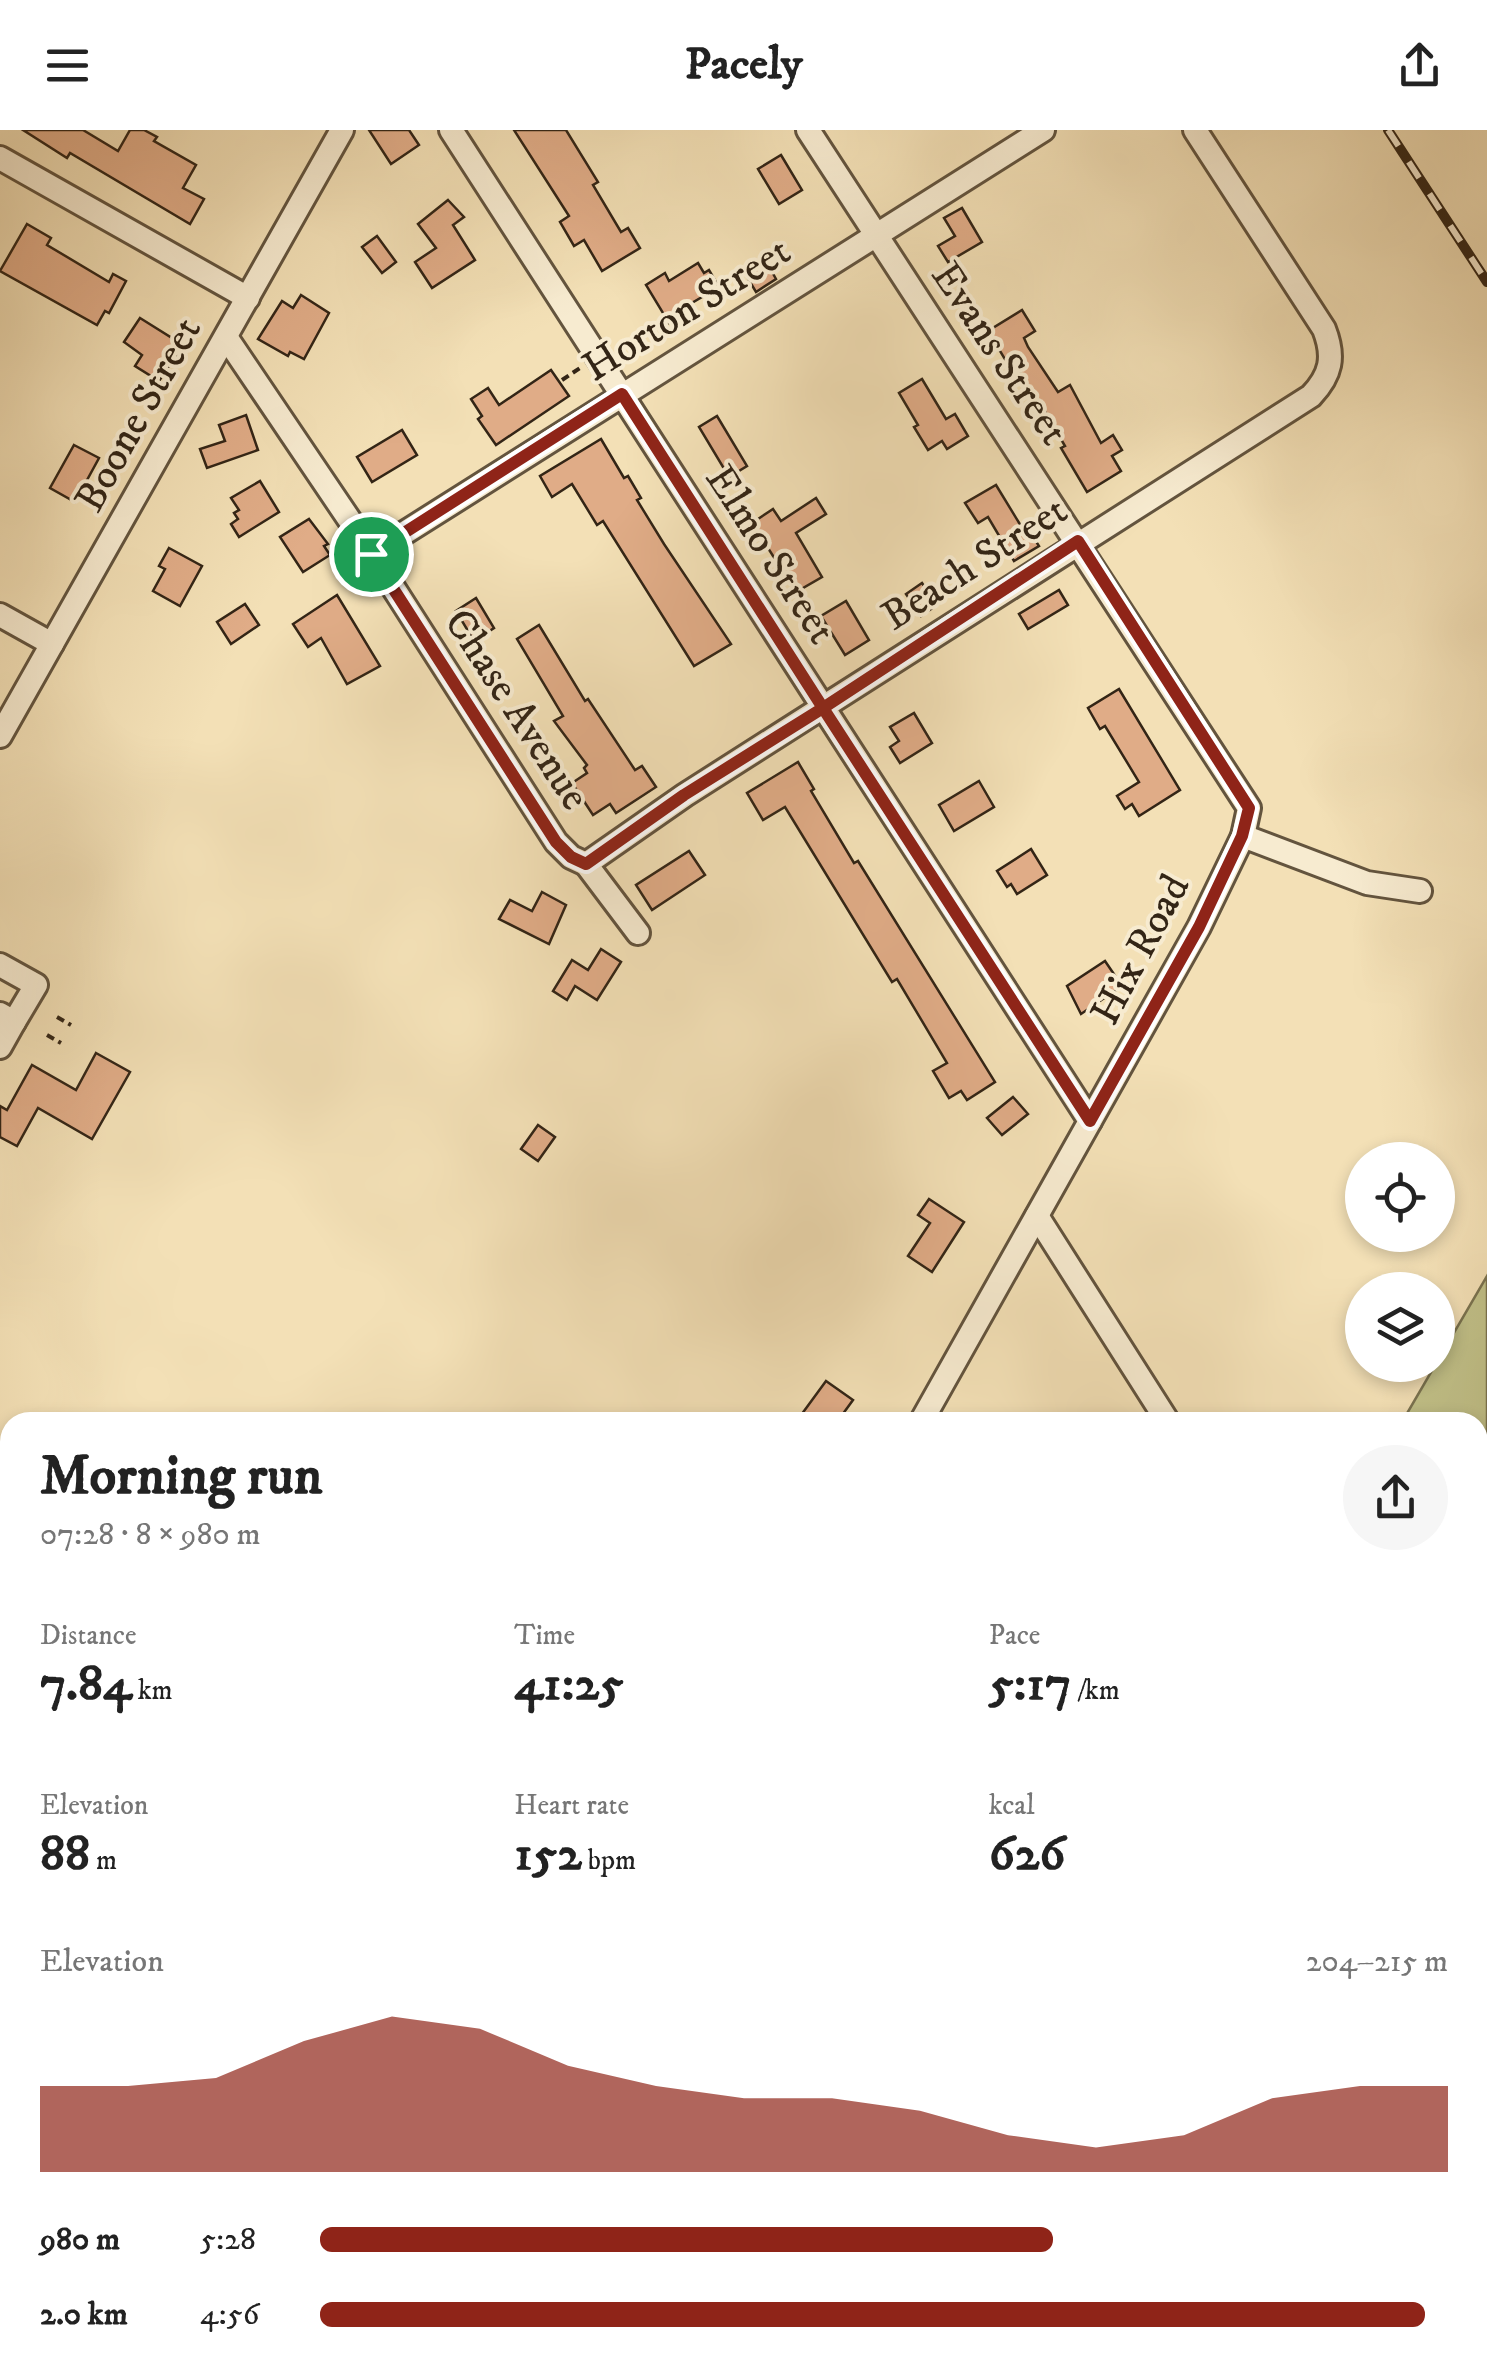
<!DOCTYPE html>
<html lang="en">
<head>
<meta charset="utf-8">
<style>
	body { margin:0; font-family:"IM FELL DW Pica",serif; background:#f6f6f6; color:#222; height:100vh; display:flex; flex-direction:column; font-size:38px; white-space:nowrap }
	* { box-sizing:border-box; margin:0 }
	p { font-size:32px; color:#767676 }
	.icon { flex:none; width:55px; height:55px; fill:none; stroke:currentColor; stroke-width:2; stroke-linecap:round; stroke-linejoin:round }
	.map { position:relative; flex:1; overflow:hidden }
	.panel { position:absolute; left:0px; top:1282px; width:1488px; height:962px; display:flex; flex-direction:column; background:#fff; border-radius:30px 30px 0 0; box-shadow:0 5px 15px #0003 }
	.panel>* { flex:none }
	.tools { position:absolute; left:1345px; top:1012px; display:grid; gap:20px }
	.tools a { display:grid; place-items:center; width:110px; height:110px; border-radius:50%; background:#fff; box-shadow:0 5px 15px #0003; font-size:50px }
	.pin { position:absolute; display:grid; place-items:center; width:85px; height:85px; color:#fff; margin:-42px; border:5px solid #fff; border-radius:50%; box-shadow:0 2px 10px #0007 }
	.round { display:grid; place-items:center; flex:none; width:105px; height:105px; border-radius:52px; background:#f6f6f6 }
	.overview { display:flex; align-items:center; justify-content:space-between; height:170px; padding:0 40px }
	h1 { font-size:55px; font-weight:700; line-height:75px }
	.stats { display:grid; grid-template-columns:repeat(3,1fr); gap:15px; height:170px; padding:10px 40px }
	.stats div { display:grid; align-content:center }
	.stats b { font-size:50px; font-weight:700 }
	.stats small { font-size:28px; font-weight:400 }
	.stats p { font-size:28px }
	.chart { height:280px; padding:20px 40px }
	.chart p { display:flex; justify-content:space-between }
	.chart svg { width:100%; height:180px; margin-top:10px; fill:#8f2418; opacity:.7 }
	ul { padding:0 40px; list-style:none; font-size:32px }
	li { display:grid; grid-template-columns:160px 120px 1fr; align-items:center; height:75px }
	li i { height:25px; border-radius:12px; background:#8f2418 }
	header { display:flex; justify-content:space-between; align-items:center; height:130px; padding:0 40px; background:#fff; font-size:45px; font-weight:700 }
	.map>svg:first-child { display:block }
	.green { fill:#c1c189; stroke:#7a7350; stroke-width:2.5 }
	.building { fill:#e0ac87; stroke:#332516; stroke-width:2.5 }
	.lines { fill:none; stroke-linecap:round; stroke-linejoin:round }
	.minor-casing { stroke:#63543e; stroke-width:28 }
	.path { stroke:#332516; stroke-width:4; stroke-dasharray:8 5; stroke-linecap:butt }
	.minor { stroke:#f7ebd0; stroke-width:22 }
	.rail-casing { stroke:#332516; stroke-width:10 }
	.rail { stroke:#f7ebd0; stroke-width:6; stroke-dasharray:19; stroke-linecap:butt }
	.route-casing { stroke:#fff; stroke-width:20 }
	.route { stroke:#8f2418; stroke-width:12 }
	.labels { text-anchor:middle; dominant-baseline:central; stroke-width:8; stroke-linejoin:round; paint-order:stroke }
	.street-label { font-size:42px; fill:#332516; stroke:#f7ebd0 }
</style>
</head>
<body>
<header><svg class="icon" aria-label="menu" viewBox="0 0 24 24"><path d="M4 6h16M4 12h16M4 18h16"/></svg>Pacely<svg class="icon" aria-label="share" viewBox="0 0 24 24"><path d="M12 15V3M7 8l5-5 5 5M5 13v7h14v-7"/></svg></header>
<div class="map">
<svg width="1487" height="2243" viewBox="0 0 1487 2243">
	<rect width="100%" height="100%" fill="#f3e0b6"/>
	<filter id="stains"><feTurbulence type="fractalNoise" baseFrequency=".002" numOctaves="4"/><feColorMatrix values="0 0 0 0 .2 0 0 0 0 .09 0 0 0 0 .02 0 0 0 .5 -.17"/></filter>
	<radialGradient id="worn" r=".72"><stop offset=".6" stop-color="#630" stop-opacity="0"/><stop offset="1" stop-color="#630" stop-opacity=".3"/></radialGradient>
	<!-- green -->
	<g class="green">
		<path d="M1487 1146V1747L1478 1733V1292H1402Z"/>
		<path d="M0 1685 10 1690V2235H361L356 2243H0Z"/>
	</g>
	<!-- building -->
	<g class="building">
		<path d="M23 0H83L118 21 130 0H144L157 7 154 11 196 35 183 58 204 69 190 94 70 23 67 28Z"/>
		<path d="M369 0H409L419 15 391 34Z"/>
		<path d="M514 0H566L598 52 593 55 621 102 628 98 640 118 602 141 584 110 574 116 560 92 569 86Z"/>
		<path d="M781 25 802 60 779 74 758 39Z"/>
		<path d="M448 70 464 87 453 95 475 130 432 158 415 132 436 118 418 94Z"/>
		<path d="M962 78 982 112 948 132 938 116 955 106 944 88Z"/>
		<path d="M27 94 51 108 47 115 109 152 113 144 126 151 109 183 105 181 97 195 0 141Z"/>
		<path d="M377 106 396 132 382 143 362 117Z"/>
		<path d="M765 129 776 149 756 162 744 142Z"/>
		<path d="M698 133 704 143 709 140 719 157 685 177 687 181 669 193 646 155 665 143 669 151Z"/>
		<path d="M301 165 329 183 304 229 290 222 288 226 258 209 282 171 293 178Z"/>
		<path d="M1022 180 1035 201 1024 208 1028 217 1058 262 1070 255 1101 313 1113 305 1122 320 1112 326 1121 341 1087 362 1061 318 1065 316 1040 273 1010 228 1006 231 988 201Z"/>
		<path d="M140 188 183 215 159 251 135 236 142 225 124 212Z"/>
		<path d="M551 240 569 266 496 315 478 289 482 286 471 269 488 258 499 275Z"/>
		<path d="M922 249 946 289 955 284 968 306 947 319 942 311 928 320 914 297 918 295 899 263Z"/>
		<path d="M246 285 258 320 207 338 200 319 225 311 219 295Z"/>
		<path d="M717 286 747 336 729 347 699 297Z"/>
		<path d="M402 300 417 325 372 352 357 327Z"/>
		<path d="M601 309 624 348 628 346 641 368 637 370 664 414 731 514 694 536 603 391 597 395 572 354 552 367 540 346Z"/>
		<path d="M74 315 99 328 75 372 50 358Z"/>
		<path d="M260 351 279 382 239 407 231 394 238 389 234 383 239 380 231 368Z"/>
		<path d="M996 355 1021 396 1025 394 1039 416 1014 431 988 387 978 393 965 373Z"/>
		<path d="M816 368 826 384 796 403 822 447 796 462 752 393 773 379 781 391Z"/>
		<path d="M309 389 328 414 324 416 330 425 303 442 280 407Z"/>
		<path d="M169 418 202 436 180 476 153 461 165 439 159 436Z"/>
		<path d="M922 453 937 475 921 486 906 464Z"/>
		<path d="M1059 460 1068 475 1028 499 1019 484Z"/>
		<path d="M337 465 380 536 347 554 321 508 308 517 293 494Z"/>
		<path d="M476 468 494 498 474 511 456 481Z"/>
		<path d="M846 471 869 510 845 525 821 486Z"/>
		<path d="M245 474 259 495 231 514 217 492Z"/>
		<path d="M539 495 585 571 588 569 635 640 642 636 656 657 616 683 610 674 593 685 572 653 587 643 584 638 587 635 554 591 563 586 517 509Z"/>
		<path d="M1119 559 1180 660 1139 686 1132 674 1125 679 1117 666 1139 652 1105 596 1100 599 1088 578Z"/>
		<path d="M914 583 932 613 900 633 890 617 899 611 890 597Z"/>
		<path d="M798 632 814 659 811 661 854 733 858 731 995 952 967 970 961 961 949 968 933 941 947 933 897 849 892 852 785 677 763 690 747 663Z"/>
		<path d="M979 651 994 677 954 701 939 675Z"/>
		<path d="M1031 719 1047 745 1017 764 1011 754 1007 757 997 741Z"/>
		<path d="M689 721 705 745 652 780 636 755Z"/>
		<path d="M542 762 566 775 549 814 499 789 510 770 532 781Z"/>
		<path d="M601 819 621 832 597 870 575 856 567 870 553 861 572 830 588 840Z"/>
		<path d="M1105 831 1122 856 1081 884 1067 856Z"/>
		<path d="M96 923 130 942 92 1009 38 978 17 1016 0 1007V976L7 980 32 935 76 960Z"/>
		<path d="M1013 967 1028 984 1002 1005 987 988Z"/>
		<path d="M538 995 555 1007 538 1031 521 1019Z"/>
		<path d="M929 1069 964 1092 932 1142 908 1126 930 1093 918 1085Z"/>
		<path d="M826 1251 853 1270 837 1292H796Z"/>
	</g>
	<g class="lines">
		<defs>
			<g id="minor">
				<path d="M451 0 1090 991"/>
				<path d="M808 0 1249 678 1243 706 1199 797 921 1292"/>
				<path d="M0 28 248 168"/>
				<path d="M226 207 357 401 556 712 571 727 586 734"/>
				<path d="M371 424 1043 0"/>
				<path d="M0 485 52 514"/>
				<path d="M0 606 342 0"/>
				<path d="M1243 706 1367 753 1420 761"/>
				<path d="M586 734 685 665 1311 266C1331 245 1335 227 1324 199L1195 0"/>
				<path d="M586 734 638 803"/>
				<path d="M0 835 36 855 14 892"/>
				<path d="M0 884 14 892 0 917"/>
				<path d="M1037 1086 1168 1292"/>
				<path d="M1478 1779 1487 1794"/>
				<path d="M1478 1996 1487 2001"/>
				<path d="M676 2235 680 2243"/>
				<path d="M1084 2235 1097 2243"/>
				<path d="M384 2243 389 2235"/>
				<path d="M636 2243 650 2235"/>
			</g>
		</defs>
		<!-- minor casing -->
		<use href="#minor" class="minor-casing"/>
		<!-- path -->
		<g class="path">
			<path d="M562 250 580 238"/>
			<path d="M57 887 71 895"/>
			<path d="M47 905 61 913"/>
			<path d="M1478 2029 1487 2038"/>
			<path d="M1140 2235 1154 2243"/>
			<path d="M1237 2235 1244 2238 1245 2235"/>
			<path d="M1363 2235 1371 2240 1369 2243"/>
			<path d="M1479 2243 1486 2230 1487 2194"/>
		</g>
		<!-- minor -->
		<use href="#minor" class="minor"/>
		<defs>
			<path id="rail" d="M1388 0 1487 152"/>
		</defs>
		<!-- rail casing -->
		<use href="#rail" class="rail-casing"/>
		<!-- rail -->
		<use href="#rail" class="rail"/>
	</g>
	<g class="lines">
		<defs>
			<path id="route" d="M371 424 556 712 571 727 586 734 684 665 823 578 1090 991 1199 797 1242 706 1249 678 1078 411 823 578 622 264 371 424"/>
		</defs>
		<!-- route casing -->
		<use href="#route" class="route-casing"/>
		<!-- route -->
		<use href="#route" class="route"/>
	</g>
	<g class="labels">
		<!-- street labels -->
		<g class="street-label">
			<text transform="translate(687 180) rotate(-32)">Horton Street</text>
			<text transform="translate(999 224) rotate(56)">Evans Street</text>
			<text transform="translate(139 285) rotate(-61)">Boone Street</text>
			<text transform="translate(770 425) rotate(57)">Elmo Street</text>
			<text transform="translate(975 434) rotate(-33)">Beach Street</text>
			<text transform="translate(516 580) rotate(57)">Chase Avenue</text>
			<text transform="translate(1141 820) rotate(-62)">Hix Road</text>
		</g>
	</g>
	<rect width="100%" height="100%" filter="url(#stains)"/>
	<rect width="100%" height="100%" fill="url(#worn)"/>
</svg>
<div class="tools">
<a><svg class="icon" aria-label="locate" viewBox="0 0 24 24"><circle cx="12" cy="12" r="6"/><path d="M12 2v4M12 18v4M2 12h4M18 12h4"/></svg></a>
<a><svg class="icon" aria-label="layers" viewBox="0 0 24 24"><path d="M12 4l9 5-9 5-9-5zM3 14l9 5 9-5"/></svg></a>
</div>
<div class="pin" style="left:371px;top:424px;background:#1e9e55"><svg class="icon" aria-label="arrive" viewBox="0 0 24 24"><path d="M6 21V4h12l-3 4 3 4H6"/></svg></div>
<section class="panel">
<div class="overview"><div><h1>Morning run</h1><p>07:28 · 8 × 980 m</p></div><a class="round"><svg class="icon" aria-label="share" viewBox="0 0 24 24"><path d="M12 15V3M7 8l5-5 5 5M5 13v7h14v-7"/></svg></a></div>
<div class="stats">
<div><p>Distance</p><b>7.84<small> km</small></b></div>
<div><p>Time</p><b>41:25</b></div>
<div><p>Pace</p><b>5:17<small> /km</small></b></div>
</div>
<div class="stats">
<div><p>Elevation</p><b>88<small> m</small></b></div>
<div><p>Heart rate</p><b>152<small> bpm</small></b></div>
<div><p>kcal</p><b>626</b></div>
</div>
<div class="chart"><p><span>Elevation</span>204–215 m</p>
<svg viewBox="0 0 160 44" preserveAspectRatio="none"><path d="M0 44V23L10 23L20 21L30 12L40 6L50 9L60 18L70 23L80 26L90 26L100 29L110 35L120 38L130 35L140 26L150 23L160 23V44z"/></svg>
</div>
<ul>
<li><b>980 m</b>5:28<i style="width:65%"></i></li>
<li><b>2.0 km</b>4:56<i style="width:98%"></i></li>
</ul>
</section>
</div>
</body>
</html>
